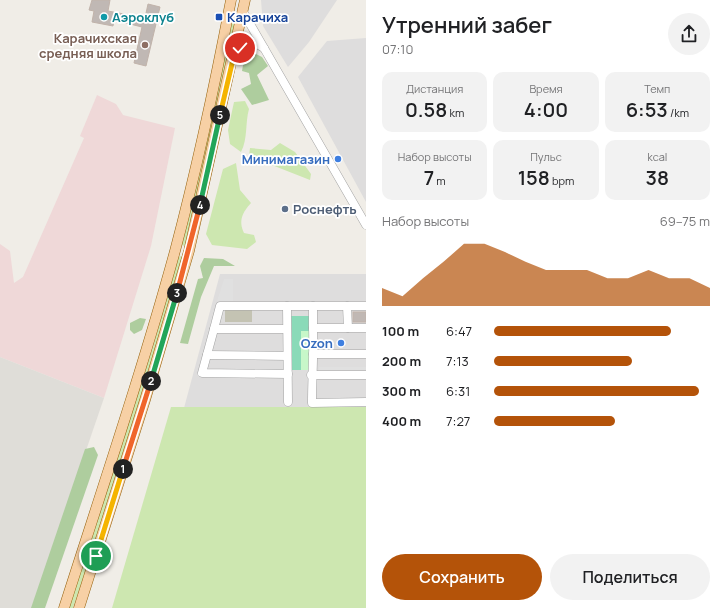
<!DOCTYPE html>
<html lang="ru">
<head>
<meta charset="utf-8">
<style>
	body { margin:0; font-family:Manrope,sans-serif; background:#f2f2f2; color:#202124; height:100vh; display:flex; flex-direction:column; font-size:15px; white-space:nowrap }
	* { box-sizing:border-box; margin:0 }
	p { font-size:13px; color:#757577 }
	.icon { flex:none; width:22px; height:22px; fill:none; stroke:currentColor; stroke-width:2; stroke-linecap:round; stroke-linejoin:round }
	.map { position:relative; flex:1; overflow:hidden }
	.drawer { display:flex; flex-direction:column; background:#fff; width:360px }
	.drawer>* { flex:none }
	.pin { position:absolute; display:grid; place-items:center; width:34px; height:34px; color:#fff; margin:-17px; border:2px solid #fff; border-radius:50%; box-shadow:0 1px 4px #0007 }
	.km { position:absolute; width:20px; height:20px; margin:-10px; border-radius:50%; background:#222; color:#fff; font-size:11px; line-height:20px; text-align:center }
	.round { display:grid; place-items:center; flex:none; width:42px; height:42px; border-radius:21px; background:#f2f2f2 }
	.overview { display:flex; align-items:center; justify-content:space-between; height:68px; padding:0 16px }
	h1 { font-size:22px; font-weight:600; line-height:30px }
	.stats { display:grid; grid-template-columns:repeat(3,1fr); gap:6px; height:68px; padding:4px 16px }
	.stats div { display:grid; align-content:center; border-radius:10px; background:#f2f2f2; text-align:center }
	.stats b { font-size:20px; font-weight:600 }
	.stats small { font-size:11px; font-weight:400 }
	.stats p { font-size:11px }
	.chart { height:112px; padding:8px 16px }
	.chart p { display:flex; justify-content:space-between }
	.chart svg { width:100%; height:72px; margin-top:4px; fill:#b45309; opacity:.7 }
	.cta { display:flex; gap:8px; margin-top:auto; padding:8px 16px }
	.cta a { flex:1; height:46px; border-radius:24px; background:#b45309; color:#fff; font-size:16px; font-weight:600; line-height:46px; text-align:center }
	.cta a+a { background:#f2f2f2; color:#202124 }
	ul { padding:0 16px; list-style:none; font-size:13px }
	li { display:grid; grid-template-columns:64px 48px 1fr; align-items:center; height:30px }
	li i { height:10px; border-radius:5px; background:#b45309 }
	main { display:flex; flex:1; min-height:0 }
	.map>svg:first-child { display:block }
	.residential { fill:#dedddd }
	.commercial { fill:#efd8d8 }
	.airport { fill:#dfddd8 }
	.construction { fill:#c4c3b3 }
	.grass { fill:#cde7b0 }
	.forest { fill:#aecd9e }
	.park { fill:#c7f7c9 }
	.pitch { fill:#8adab8 }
	.parking { fill:#e0e0e0 }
	.building { fill:#c0b8b4; stroke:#c1b3aa }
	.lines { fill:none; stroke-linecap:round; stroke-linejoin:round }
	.minor-casing { stroke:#a4a4a4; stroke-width:9 }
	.major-casing { stroke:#935f09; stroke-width:11 }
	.minor { stroke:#fff; stroke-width:8 }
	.major { stroke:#f7d0a5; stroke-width:10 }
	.split-1-casing { stroke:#fff; stroke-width:8 }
	.split-2-casing { stroke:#fff; stroke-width:8 }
	.split-3-casing { stroke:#fff; stroke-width:8 }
	.split-4-casing { stroke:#fff; stroke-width:8 }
	.split-5-casing { stroke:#fff; stroke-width:8 }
	.split-6-casing { stroke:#fff; stroke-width:8 }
	.split-1 { stroke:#f5b400; stroke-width:5 }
	.split-2 { stroke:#f0652b; stroke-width:5 }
	.split-3 { stroke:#22a559; stroke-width:5 }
	.split-4 { stroke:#f0652b; stroke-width:5 }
	.split-5 { stroke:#22a559; stroke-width:5 }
	.split-6 { stroke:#f5b400; stroke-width:5 }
	.culture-dot { fill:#0f9aa8; stroke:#fff; stroke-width:1.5 }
	.transit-dot { fill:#1a4fb4; stroke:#fff; stroke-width:1.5 }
	.education-dot { fill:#8d6e63; stroke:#fff; stroke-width:1.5 }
	.shop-dot { fill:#3f7fe0; stroke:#fff; stroke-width:1.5 }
	.service-dot { fill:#5c6f8a; stroke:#fff; stroke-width:1.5 }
	.labels { text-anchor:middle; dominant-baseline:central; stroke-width:3.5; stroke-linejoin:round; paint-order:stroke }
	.culture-label { font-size:13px; font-weight:bold; fill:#0d838f; stroke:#fff; text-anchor:start }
	.transit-label { font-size:13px; font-weight:bold; fill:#164399; stroke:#fff; text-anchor:start }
	.education-label { font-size:13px; font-weight:bold; fill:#785e54; stroke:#fff; text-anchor:end }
	.shop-label { font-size:13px; font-weight:bold; fill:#366cbe; stroke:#fff; text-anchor:end }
	.service-label { font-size:13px; font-weight:bold; fill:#4e5e75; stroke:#fff; text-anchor:start }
</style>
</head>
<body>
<main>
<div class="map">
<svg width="366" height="608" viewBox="0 0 366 608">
	<rect width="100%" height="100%" fill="#f0ede7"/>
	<!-- residential -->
	<g class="residential">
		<path d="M261 0H337L309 42 288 67 263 26Z"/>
		<path d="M366 38V202L298 77 327 41Z"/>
		<path d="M220 274H366V408H184Z"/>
	</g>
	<!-- commercial -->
	<path class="commercial" d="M97 95 116 104 123 115 175 128 151 246 104 398 0 357V244L10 251 14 283 23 277 84 138 80 136Z"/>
	<!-- airport -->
	<path class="airport" d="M0 357 104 398 32 608H0Z"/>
	<!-- construction -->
	<rect class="construction" x="225" y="310" width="27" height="12"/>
	<!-- grass -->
	<g class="grass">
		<path d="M234 21 236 23 185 245 183 246 181 243 232 22Z"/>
		<path d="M245 101 249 109C245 123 248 139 241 152L230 144 228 130 234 102Z"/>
		<path d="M280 143 295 152 311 174 310 180 249 156 250 148 271 150Z"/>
		<path d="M236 163 240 190 251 203C243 212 238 220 244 233L254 235 256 242 247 249 212 245 206 234 223 169Z"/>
		<path d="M181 256 182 258C149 376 112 492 73 608H69L153 347 178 257Z"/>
		<path d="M171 407H366V608H112Z"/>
	</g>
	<!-- forest -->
	<g class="forest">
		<path d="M254 53 262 57 268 66 257 75 269 100 252 105 241 89 251 84 249 73 242 71 245 54Z"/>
		<path d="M204 258 223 259 235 266H214L201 297 188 344 180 343 198 279 203 278 200 266Z"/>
		<path d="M140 318 146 319 142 330 134 334 130 330V323Z"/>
		<path d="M94 447 98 455 45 608H31L85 449Z"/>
	</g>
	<!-- park -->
	<path class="park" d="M310 330V370H301V331Z"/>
	<!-- pitch -->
	<path class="pitch" d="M289 316H313V331H301V370H289Z"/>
	<!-- parking -->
	<g class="parking">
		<path d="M224 279H233V301H217Z"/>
		<rect x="319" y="367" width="47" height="3"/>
	</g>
	<!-- building -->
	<g class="building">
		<path d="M92 0H110L108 11 145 18 148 4 160 7 146 66 134 63 142 27 114 20 113 26 92 22 94 11 89 10Z"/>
		<rect x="353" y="312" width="13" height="10"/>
	</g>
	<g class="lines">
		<defs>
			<g id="minor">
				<path d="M242 10 366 225"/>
				<path d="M234 55 247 44H257L264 48"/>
				<path d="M287 306 288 402"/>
				<path d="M313 306V328"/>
				<path d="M347 306 348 328"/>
				<path d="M366 328H313C314 353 312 378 312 403L366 402"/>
				<path d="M214 329 220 306H366"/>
				<path d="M287 329H214L202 373 288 374"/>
				<path d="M313 354H366"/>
				<path d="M207 355 287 356"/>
				<path d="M311 375H366"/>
			</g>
			<g id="major">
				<path d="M64 608C102 489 142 371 175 251 197 168 215 84 231 0"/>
				<path d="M79 608 145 400 189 251 245 0"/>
			</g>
		</defs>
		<!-- minor casing -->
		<use href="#minor" class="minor-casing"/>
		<!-- major casing -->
		<use href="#major" class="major-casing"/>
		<!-- minor -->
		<use href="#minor" class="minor"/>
		<!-- major -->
		<use href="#major" class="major"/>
	</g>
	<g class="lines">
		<defs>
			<path id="split-1" d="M96 556 123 469"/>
			<path id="split-2" d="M123 469 151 381"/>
			<path id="split-3" d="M151 381 177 293"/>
			<path id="split-4" d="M177 293 200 205"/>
			<path id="split-5" d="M200 205 220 115"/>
			<path id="split-6" d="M220 115 234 55 240 48"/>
		</defs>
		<!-- split-1 casing -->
		<use href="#split-1" class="split-1-casing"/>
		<!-- split-2 casing -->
		<use href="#split-2" class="split-2-casing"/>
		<!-- split-3 casing -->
		<use href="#split-3" class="split-3-casing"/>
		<!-- split-4 casing -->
		<use href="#split-4" class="split-4-casing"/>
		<!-- split-5 casing -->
		<use href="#split-5" class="split-5-casing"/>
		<!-- split-6 casing -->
		<use href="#split-6" class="split-6-casing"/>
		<!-- split-1 -->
		<use href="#split-1" class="split-1"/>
		<!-- split-2 -->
		<use href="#split-2" class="split-2"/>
		<!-- split-3 -->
		<use href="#split-3" class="split-3"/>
		<!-- split-4 -->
		<use href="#split-4" class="split-4"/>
		<!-- split-5 -->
		<use href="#split-5" class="split-5"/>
		<!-- split-6 -->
		<use href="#split-6" class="split-6"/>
	</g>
	<!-- markers -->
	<circle class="culture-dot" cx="104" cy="17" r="4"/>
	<rect class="transit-dot" x="215" y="13" width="8" height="8" rx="2"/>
	<circle class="education-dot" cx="145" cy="45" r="4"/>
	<g class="shop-dot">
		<circle cx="338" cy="159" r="4"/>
		<circle cx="341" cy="343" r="4"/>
	</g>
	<circle class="service-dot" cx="285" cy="209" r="4"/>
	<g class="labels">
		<!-- culture labels -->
		<g class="culture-label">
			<text x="112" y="17">Аэроклуб</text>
		</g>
		<!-- transit labels -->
		<g class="transit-label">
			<text x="227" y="17">Карачиха</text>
		</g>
		<!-- education labels -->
		<g class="education-label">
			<text x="137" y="38">Карачихская<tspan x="137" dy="15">средняя школа</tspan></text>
		</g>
		<!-- shop labels -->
		<g class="shop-label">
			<text x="330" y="159">Минимагазин</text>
			<text x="333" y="343">Ozon</text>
		</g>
		<!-- service labels -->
		<g class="service-label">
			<text x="293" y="209">Роснефть</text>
		</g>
	</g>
</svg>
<div class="pin" style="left:96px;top:556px;background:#1e9e55"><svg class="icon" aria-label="arrive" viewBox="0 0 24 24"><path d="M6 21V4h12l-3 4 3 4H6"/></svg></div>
<div class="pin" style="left:240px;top:48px;background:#d93025"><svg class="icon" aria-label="check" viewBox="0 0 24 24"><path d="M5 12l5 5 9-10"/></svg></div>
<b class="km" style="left:123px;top:469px">1</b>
<b class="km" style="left:151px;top:381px">2</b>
<b class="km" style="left:177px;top:293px">3</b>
<b class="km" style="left:200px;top:205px">4</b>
<b class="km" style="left:220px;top:115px">5</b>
</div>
<section class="drawer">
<div class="overview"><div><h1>Утренний забег</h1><p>07:10</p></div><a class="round"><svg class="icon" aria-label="share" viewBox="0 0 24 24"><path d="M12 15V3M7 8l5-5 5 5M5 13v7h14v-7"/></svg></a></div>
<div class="stats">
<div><p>Дистанция</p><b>0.58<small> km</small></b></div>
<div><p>Время</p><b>4:00</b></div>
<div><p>Темп</p><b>6:53<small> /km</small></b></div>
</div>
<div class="stats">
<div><p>Набор высоты</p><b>7<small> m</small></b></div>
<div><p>Пульс</p><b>158<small> bpm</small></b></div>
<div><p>kcal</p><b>38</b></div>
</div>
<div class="chart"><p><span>Набор высоты</span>69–75 m</p>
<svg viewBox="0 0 160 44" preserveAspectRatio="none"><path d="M0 44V33L10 38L20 27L30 17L40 6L50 6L60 11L70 17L80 22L90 22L100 22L110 27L120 27L130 22L140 27L150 27L160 33V44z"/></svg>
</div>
<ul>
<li><b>100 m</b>6:47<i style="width:82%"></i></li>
<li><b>200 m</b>7:13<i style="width:64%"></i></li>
<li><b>300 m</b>6:31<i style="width:95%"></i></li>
<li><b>400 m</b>7:27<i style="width:56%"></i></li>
</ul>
<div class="cta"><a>Сохранить</a><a>Поделиться</a></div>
</section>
</main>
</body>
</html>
